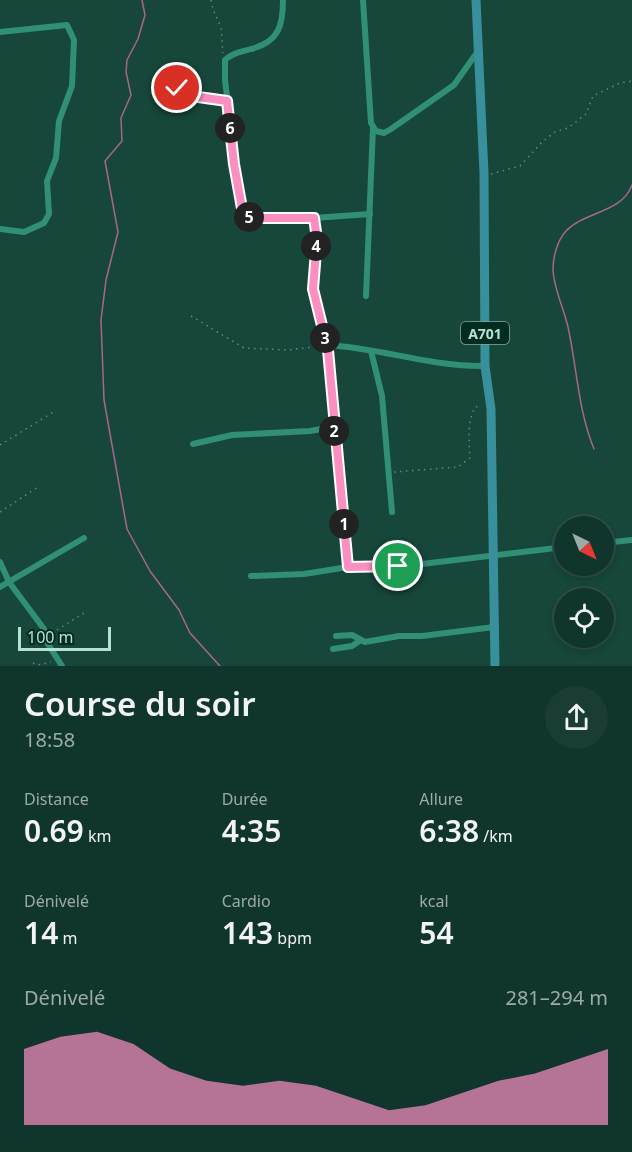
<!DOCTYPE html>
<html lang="fr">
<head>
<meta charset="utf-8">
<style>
	body { margin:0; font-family:"Noto Sans",sans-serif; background:#193d34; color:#f1f3f6; height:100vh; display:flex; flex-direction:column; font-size:22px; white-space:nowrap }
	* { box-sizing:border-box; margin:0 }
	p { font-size:20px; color:#9caba9 }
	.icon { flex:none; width:33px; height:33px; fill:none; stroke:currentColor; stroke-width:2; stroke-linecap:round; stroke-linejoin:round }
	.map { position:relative; height:666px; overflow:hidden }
	.sheet { display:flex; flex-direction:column; background:#10352c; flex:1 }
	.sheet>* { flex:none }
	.needle { width:39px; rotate:137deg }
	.controls { position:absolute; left:554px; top:516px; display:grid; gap:12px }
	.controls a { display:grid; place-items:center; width:60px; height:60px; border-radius:50%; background:#10352c; box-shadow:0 3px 9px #0003,0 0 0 2px #305048; font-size:30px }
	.scale { position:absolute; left:18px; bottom:15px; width:93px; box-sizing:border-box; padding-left:6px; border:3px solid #b7e1d2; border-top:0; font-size:16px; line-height:21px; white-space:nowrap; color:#b7e1d2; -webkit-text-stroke:4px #032c21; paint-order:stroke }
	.pin { position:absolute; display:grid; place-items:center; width:51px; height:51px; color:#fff; margin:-26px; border:3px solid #fff; border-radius:50%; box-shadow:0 2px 6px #0007 }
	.km { position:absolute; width:30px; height:30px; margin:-15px; border-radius:50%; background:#222; color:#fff; font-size:16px; line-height:30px; text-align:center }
	.round { display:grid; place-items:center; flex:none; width:63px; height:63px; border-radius:32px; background:#193d34 }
	.overview { display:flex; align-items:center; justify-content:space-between; height:102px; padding:0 24px }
	h1 { font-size:33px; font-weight:600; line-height:45px }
	.metrics { display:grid; grid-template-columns:repeat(3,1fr); gap:9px; height:102px; padding:6px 24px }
	.metrics div { display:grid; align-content:center }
	.metrics b { font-size:30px; font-weight:600 }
	.metrics small { font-size:16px; font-weight:400 }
	.metrics p { font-size:16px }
	.chart { height:168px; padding:12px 24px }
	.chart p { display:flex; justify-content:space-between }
	.chart svg { width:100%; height:108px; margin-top:6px; fill:#fc8fc2; opacity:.7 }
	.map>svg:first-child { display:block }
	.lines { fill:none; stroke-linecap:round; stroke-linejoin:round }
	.stream { stroke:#a9658c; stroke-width:1.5 }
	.path { stroke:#5d8b7d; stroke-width:1.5; stroke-dasharray:1.5 4.5; stroke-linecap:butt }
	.street { stroke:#308f75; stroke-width:6 }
	.primary { stroke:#38909c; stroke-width:9 }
	.route-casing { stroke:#fff; stroke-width:12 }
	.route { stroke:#fc8fc2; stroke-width:8 }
	.labels { text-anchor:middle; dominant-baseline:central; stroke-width:4.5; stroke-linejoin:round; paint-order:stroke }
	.shield { fill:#032c21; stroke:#81ab9d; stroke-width:1.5 }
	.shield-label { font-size:14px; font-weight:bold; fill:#b7e1d2 }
</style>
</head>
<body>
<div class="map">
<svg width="632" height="666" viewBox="0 0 632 666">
	<rect width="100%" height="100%" fill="#16473a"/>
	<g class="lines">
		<!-- stream -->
		<g class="stream">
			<path d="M142 0 145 15 138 39 127 60 126 72 131 95 121 118 122 141 105 161 118 232 106 280 101 320 104 400 127 529 150 571 179 610 190 633 220 666"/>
			<path d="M594 449C578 410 577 368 568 327 564 309 554 289 553 270 553 257 557 241 566 231 585 211 622 213 632 185"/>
		</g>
		<!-- path -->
		<g class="path">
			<path d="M211 0C212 11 218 18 221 28 222 34 222 45 223 53"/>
			<path d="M165 78 191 96 221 98"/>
			<path d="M491 174 520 166 542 142 555 132 568 128 586 114 593 96 620 83 632 81"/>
			<path d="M191 316 244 348 287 350 322 346"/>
			<path d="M0 445 55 411"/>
			<path d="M394 472 458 467 470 458C469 441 467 422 475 407L482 406"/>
			<path d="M0 512 38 487"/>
			<path d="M52 633 84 613"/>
			<path d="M33 663 38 665 51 662"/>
		</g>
		<!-- street -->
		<g class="street">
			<path d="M283 0C283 25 279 42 251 49 241 52 232 53 225 60V80L240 206 243 214 252 218H314L370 214"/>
			<path d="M363 0 371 123 376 131 384 133 391 129 454 85 478 51"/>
			<path d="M0 32 67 25 74 40 72 86 59 121 56 158 47 181 49 214 44 223 24 232 0 229"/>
			<path d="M314 218 317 239 313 289 328 350 348 567"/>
			<path d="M366 296 373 128"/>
			<path d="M327 345C381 348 431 367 485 366"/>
			<path d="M371 351 382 396 392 512"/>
			<path d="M193 444 232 435 310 431 333 427"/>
			<path d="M603 543 632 540"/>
			<path d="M0 562 9 582 44 629 48 644 62 666"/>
			<path d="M251 576 304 574 348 567 405 566 564 547"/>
			<path d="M0 587 84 538"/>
			<path d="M336 636 352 635 365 642 399 636H422L494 627"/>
			<path d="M333 649 352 646 361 640"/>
		</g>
		<!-- primary -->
		<path class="primary" d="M476 0 484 173 485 366 491 409 495 666"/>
	</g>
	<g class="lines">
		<defs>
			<path id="route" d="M177 88 191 96 227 101 234 164 243 214 252 218H314L317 239 313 289 328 350 348 567 398 566"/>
		</defs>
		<!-- route casing -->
		<use href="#route" class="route-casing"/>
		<!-- route -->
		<use href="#route" class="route"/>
	</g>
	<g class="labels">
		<!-- shield labels -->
		<rect class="shield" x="461" y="322" width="48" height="22" rx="4.5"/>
		<g class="shield-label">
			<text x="485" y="333">A701</text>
		</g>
	</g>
</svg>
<div class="controls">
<a><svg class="needle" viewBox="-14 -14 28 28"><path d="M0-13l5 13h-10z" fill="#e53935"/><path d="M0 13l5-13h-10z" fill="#9caba9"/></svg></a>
<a><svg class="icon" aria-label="locate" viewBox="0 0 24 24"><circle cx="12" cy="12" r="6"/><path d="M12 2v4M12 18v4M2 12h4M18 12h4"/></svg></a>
</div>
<div class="scale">100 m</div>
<div class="pin" style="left:398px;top:566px;background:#1e9e55"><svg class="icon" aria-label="arrive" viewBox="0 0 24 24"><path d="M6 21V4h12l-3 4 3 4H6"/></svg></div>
<div class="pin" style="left:177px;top:88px;background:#d93025"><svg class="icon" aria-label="check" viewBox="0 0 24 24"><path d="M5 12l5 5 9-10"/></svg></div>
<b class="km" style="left:344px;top:524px">1</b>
<b class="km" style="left:334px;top:431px">2</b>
<b class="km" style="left:325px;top:338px">3</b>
<b class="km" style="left:316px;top:246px">4</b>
<b class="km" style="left:249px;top:217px">5</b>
<b class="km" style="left:230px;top:128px">6</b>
</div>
<section class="sheet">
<div class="overview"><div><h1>Course du soir</h1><p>18:58</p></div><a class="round"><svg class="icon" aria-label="share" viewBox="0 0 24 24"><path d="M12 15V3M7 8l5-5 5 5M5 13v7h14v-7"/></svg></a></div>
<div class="metrics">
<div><p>Distance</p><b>0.69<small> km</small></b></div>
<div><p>Durée</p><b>4:35</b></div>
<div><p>Allure</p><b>6:38<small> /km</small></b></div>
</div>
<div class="metrics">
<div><p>Dénivelé</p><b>14<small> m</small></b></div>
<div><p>Cardio</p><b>143<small> bpm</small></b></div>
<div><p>kcal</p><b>54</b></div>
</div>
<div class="chart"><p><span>Dénivelé</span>281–294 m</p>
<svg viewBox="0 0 160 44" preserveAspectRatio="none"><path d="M0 44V13L10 8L20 6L30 11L40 21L50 26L60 28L70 26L80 28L90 33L100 38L110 36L120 31L130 26L140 23L150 18L160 13V44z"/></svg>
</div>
</section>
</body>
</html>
